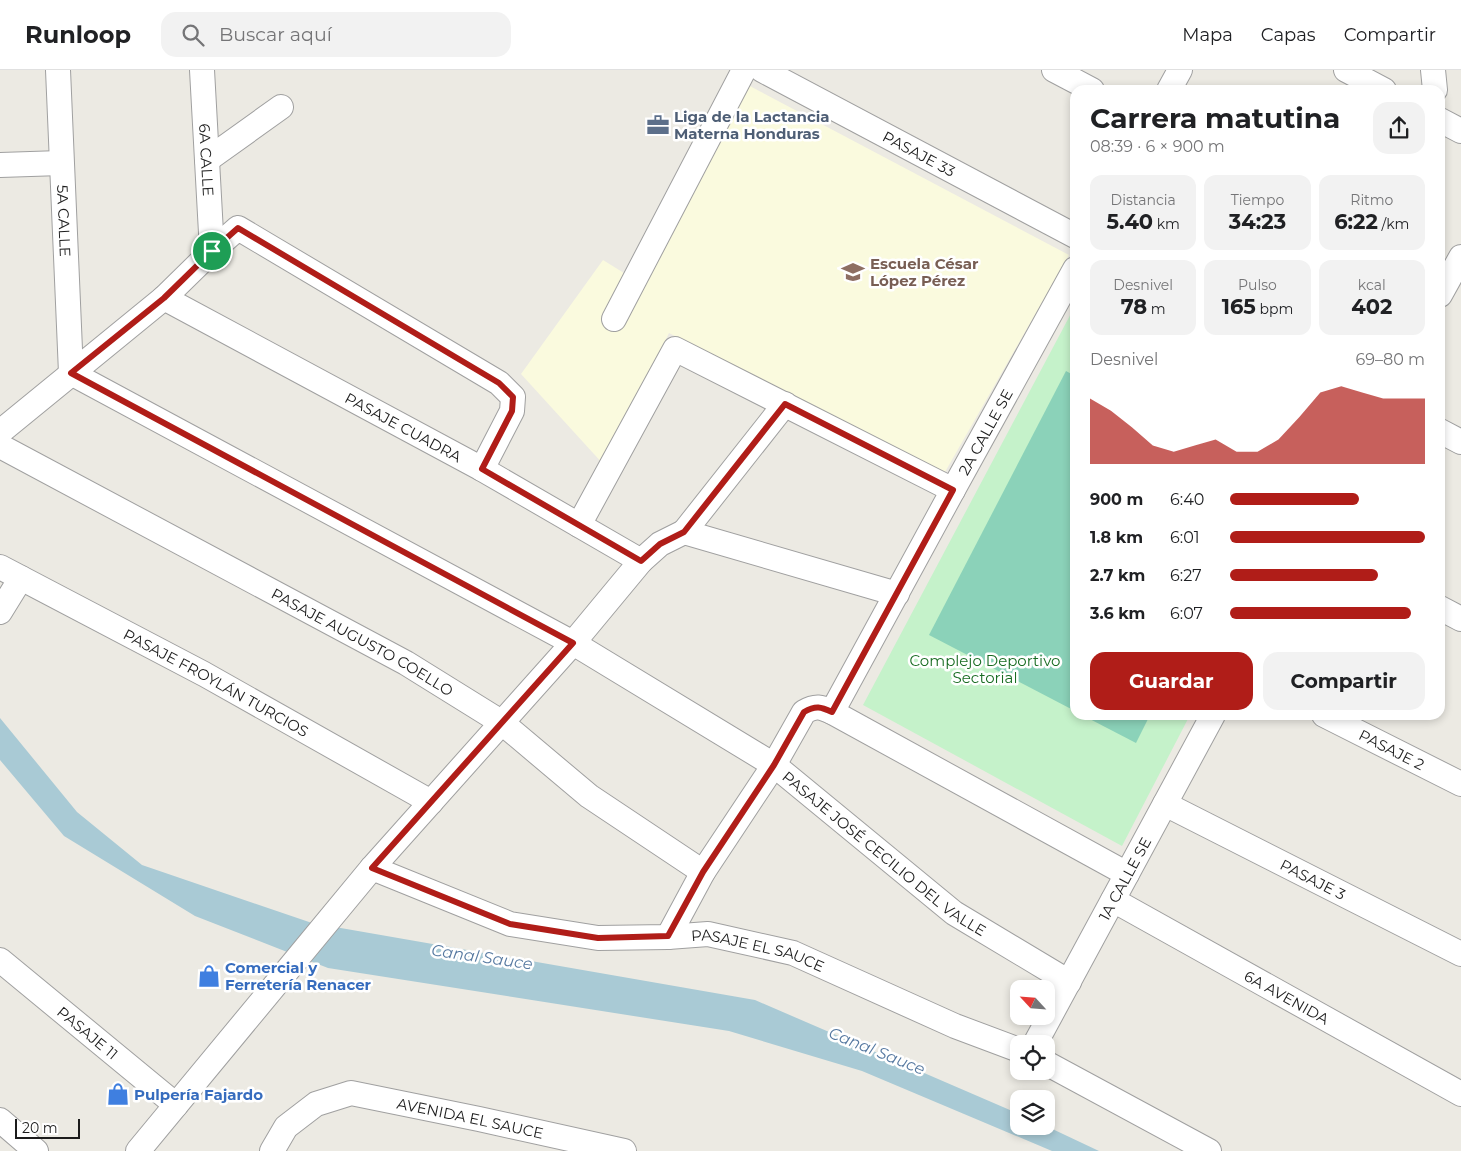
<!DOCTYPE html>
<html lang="es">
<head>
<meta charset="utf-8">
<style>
	body { margin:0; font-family:Montserrat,sans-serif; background:#f2f2f2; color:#202124; height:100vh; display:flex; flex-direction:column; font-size:19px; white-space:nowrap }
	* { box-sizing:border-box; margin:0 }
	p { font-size:16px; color:#757577 }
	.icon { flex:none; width:28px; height:28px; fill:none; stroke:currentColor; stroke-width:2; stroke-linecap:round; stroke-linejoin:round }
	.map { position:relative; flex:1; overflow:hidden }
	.sheet { position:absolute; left:1070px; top:15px; width:375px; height:635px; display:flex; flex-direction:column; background:#fff; border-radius:15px; box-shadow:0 2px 8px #0003 }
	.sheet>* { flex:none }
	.needle { width:32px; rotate:296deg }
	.controls { position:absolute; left:1010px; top:910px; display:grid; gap:10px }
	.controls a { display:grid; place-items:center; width:45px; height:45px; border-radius:10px; background:#fff; box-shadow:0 2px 8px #0003; font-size:25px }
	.scale { position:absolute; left:15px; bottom:12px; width:65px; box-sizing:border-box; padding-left:5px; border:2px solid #1c1c1c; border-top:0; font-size:14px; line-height:18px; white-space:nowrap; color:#1c1c1c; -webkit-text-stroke:4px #fff; paint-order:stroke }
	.pin { position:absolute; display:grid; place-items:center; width:42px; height:42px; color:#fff; margin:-21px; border:2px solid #fff; border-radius:50%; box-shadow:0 1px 5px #0007 }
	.round { display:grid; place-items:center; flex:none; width:52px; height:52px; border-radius:15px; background:#f2f2f2 }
	.head { display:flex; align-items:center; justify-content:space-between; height:85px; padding:0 20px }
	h1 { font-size:28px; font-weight:700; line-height:38px }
	.stats { display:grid; grid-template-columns:repeat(3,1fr); gap:8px; height:85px; padding:5px 20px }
	.stats div { display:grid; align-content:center; border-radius:12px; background:#f2f2f2; text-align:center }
	.stats b { font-size:21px; font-weight:700 }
	.stats small { font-size:14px; font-weight:400 }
	.stats p { font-size:14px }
	.chart { height:140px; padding:10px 20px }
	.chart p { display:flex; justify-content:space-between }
	.chart svg { width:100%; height:90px; margin-top:5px; fill:#b01d18; opacity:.7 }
	.action { display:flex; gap:10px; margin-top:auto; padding:10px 20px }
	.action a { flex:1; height:58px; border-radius:15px; background:#b01d18; color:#fff; font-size:20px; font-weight:700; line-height:58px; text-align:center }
	.action a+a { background:#f2f2f2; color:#202124 }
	ul { padding:0 20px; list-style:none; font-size:16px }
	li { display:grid; grid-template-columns:80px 60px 1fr; align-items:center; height:38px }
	li i { height:12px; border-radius:6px; background:#b01d18 }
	header { display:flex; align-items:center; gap:30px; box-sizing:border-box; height:70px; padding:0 25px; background:#fff; border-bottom:1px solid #e0e0e0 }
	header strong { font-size:24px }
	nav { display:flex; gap:28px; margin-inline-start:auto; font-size:18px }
	.search { width:350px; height:45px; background:#f2f2f2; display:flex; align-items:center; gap:12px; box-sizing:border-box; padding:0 18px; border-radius:15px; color:#757577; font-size:19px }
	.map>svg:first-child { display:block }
	.education { fill:#fafade }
	.park { fill:#c5f2ca }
	.pitch { fill:#8bd2b9 }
	.water { fill:#a9cad5 }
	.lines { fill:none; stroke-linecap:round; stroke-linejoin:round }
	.minor-casing { stroke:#a0a0a0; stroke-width:26 }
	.minor { stroke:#fff; stroke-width:24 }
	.route-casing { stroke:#fff; stroke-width:10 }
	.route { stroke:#b01d18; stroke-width:6 }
	.labels { text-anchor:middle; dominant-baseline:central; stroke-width:5; stroke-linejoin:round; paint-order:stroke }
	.service-label { font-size:15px; font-weight:bold; fill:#4e5e75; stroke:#fff; text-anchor:start }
	.street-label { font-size:15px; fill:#1c1c1c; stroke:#fff }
	.education-label { font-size:15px; font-weight:bold; fill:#785e54; stroke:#fff; text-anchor:start }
	.park-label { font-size:15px; fill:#186c22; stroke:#fff }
	.shop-label { font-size:15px; font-weight:bold; fill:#366cbe; stroke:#fff; text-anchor:start }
	.water-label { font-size:16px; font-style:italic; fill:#5578a0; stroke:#fff }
</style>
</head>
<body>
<header>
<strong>Runloop</strong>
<div class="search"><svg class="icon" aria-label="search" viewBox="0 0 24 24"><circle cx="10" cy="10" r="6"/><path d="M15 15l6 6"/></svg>Buscar aquí</div>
<nav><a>Mapa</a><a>Capas</a><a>Compartir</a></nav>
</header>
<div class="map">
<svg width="1461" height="1081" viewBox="0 0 1461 1081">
	<rect width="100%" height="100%" fill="#eceae3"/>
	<!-- education -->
	<path class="education" d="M746 14 1069 185 945 402 669 263 604 395 521 304 603 190 640 213Z"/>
	<!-- park -->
	<path class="park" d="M1075 236V645H1190L1122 776 863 635Z"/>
	<!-- pitch -->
	<g class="pitch">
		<path d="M1066 301 1075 306V641L929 565Z"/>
		<path d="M1082 645H1150L1136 673Z"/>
	</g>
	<!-- water -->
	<path class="water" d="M0 648 77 742 142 795 312 853 755 930 1019 1044V1056H1046L1099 1081H1052L862 1001 729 961 328 898 195 846 64 766 0 690Z"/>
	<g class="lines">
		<defs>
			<g id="minor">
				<path id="s1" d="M58 0 71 303 573 573 774 695 954 843 1069 912"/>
				<path id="s2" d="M202 0 212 181"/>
				<path id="s3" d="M762 0 1075 166"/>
				<path d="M1054 0 1092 20"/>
				<path d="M1346 0 1384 20"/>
				<path d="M1433 0 1435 20"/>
				<path d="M1169 20 1180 0"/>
				<path d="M1440 50 1461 61"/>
				<path d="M207 90 281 37"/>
				<path d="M0 95 61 93"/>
				<path d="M1440 225 1461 187"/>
				<path id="s4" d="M164 228 482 399 641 491"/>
				<path d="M614 249 744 0"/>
				<path d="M1440 361 1461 372"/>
				<path d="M0 362 164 228 212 181 238 158 499 313 513 327 512 341 482 399"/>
				<path id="s5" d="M0 376 406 593 501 652 589 726 703 802"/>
				<path d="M579 455 675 279 953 420"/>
				<path d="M684 462 785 334"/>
				<path id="s6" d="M0 497 204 604 431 732"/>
				<path d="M1440 538 1461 549"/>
				<path d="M0 542 21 508"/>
				<path d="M832 642 1127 804"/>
				<path id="s7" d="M1324 645 1461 714"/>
				<path id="s8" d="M1165 734 1461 884"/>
				<path id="s9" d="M372 798 510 854 598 868 668 867 708 864 793 883 955 956 1019 980"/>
				<path id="s10" d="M1113 830 1461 1024"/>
				<path id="s11" d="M668 867 703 802 774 695 804 642C816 635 821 637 832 642L953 420 1075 199"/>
				<path id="s12" d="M0 890 176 1035"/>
				<path id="s13" d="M1035 974 1213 645"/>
				<path d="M1046 993 1209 1081"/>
				<path d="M0 1050 36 1081"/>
				<path d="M138 1081 372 798 573 573 641 491 660 474 684 462 897 524"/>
				<path id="s14" d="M272 1081 286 1057 316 1034 351 1023 479 1049 624 1081"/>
			</g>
		</defs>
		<!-- minor casing -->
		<use href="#minor" class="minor-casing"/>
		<!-- minor -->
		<use href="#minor" class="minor"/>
	</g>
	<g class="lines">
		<defs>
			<path id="route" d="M238 158 499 313 513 327 512 341 482 399 641 491 660 474 684 462 785 334 953 420 832 642C821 637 816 635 804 642L774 695 703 802 668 866 598 868 510 854 372 798 573 573 71 303 164 228 212 181Z"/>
		</defs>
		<!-- route casing -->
		<use href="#route" class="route-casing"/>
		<!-- route -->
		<use href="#route" class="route"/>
	</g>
	<!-- icons -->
	<defs>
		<symbol id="office-bare" viewBox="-9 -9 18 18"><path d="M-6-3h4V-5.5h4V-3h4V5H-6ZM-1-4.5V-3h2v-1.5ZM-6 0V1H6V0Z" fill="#5c6f8a" stroke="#fff" stroke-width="2.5" paint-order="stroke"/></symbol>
		<symbol id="school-bare" viewBox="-9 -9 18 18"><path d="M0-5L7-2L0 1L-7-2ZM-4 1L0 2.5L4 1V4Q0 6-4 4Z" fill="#8d6e63" stroke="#fff" stroke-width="2.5" paint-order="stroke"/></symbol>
		<symbol id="shop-bare" viewBox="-9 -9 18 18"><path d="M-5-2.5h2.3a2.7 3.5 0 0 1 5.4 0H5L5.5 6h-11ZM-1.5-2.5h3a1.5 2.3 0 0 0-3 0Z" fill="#3f7fe0" stroke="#fff" stroke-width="2.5" paint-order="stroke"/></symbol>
	</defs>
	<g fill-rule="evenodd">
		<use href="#office-bare" x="642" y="39" width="32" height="32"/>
		<use href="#school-bare" x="837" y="186" width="32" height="32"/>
		<use href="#shop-bare" x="193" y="890" width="32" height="32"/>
		<use href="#shop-bare" x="102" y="1008" width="32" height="32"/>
	</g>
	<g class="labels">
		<!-- service labels -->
		<g class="service-label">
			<text x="674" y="46">Liga de la Lactancia<tspan x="674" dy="17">Materna Honduras</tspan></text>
		</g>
		<!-- street labels -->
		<g class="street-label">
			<text stroke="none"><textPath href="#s3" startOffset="178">PASAJE 33</textPath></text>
			<text stroke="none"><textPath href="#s2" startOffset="90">6A CALLE</textPath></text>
			<text stroke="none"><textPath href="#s1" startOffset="151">5A CALLE</textPath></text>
			<text stroke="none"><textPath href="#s4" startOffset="272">PASAJE CUADRA</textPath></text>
			<text stroke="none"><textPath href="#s11" startOffset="612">2A CALLE SE</textPath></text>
			<text stroke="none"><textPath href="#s5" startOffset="412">PASAJE AUGUSTO COELLO</textPath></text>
			<text stroke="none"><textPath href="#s6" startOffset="245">PASAJE FROYLÁN TURCIOS</textPath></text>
			<text stroke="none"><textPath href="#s7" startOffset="76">PASAJE 2</textPath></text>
			<text stroke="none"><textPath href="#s1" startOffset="1250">PASAJE JOSÉ CECILIO DEL VALLE</textPath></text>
			<text stroke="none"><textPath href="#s13" startOffset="188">1A CALLE SE</textPath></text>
			<text stroke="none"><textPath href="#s8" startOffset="166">PASAJE 3</textPath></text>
			<text stroke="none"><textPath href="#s9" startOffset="400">PASAJE EL SAUCE</textPath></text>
			<text stroke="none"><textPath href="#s10" startOffset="199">6A AVENIDA</textPath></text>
			<text stroke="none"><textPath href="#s12" startOffset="114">PASAJE 11</textPath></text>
			<text stroke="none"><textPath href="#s14" startOffset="224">AVENIDA EL SAUCE</textPath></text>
		</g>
		<!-- education labels -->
		<g class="education-label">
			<text x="870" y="193">Escuela César<tspan x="870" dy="17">López Pérez</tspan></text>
		</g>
		<!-- park labels -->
		<g class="park-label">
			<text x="985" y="590">Complejo Deportivo<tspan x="985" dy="17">Sectorial</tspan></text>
		</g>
		<!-- shop labels -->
		<g class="shop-label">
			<text x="225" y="897">Comercial y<tspan x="225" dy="17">Ferretería Renacer</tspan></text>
			<text x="134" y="1024">Pulpería Fajardo</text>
		</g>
		<!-- water labels -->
		<g class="water-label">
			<text transform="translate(482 887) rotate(8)">Canal Sauce</text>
			<text transform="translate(877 981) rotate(22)">Canal Sauce</text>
		</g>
	</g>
</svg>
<div class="controls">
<a><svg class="needle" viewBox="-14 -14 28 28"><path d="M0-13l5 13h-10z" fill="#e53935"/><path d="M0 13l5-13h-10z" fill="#757577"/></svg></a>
<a><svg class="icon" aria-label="locate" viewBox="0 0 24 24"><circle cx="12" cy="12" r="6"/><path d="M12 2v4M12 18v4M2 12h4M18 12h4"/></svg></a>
<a><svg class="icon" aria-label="layers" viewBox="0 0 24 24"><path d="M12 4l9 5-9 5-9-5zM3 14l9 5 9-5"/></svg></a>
</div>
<div class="scale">20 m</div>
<div class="pin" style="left:212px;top:181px;background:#1e9e55"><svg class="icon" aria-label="arrive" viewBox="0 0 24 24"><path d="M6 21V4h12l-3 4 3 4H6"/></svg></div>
<section class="sheet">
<div class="head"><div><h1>Carrera matutina</h1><p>08:39 · 6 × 900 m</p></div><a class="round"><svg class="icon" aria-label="share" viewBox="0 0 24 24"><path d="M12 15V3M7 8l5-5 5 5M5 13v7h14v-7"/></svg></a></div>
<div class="stats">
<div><p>Distancia</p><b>5.40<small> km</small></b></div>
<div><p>Tiempo</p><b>34:23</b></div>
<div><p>Ritmo</p><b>6:22<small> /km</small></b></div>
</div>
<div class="stats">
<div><p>Desnivel</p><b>78<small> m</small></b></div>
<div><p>Pulso</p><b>165<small> bpm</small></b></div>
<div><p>kcal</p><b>402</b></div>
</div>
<div class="chart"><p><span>Desnivel</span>69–80 m</p>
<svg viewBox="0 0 160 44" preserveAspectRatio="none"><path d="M0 44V12L10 18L20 26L30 35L40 38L50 35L60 32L70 38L80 38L90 32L100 21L110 9L120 6L130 9L140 12L150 12L160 12V44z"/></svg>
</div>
<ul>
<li><b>900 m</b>6:40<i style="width:66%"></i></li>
<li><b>1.8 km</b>6:01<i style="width:100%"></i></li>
<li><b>2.7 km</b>6:27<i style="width:76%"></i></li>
<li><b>3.6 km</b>6:07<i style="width:93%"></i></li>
</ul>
<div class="action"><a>Guardar</a><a>Compartir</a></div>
</section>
</div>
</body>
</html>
